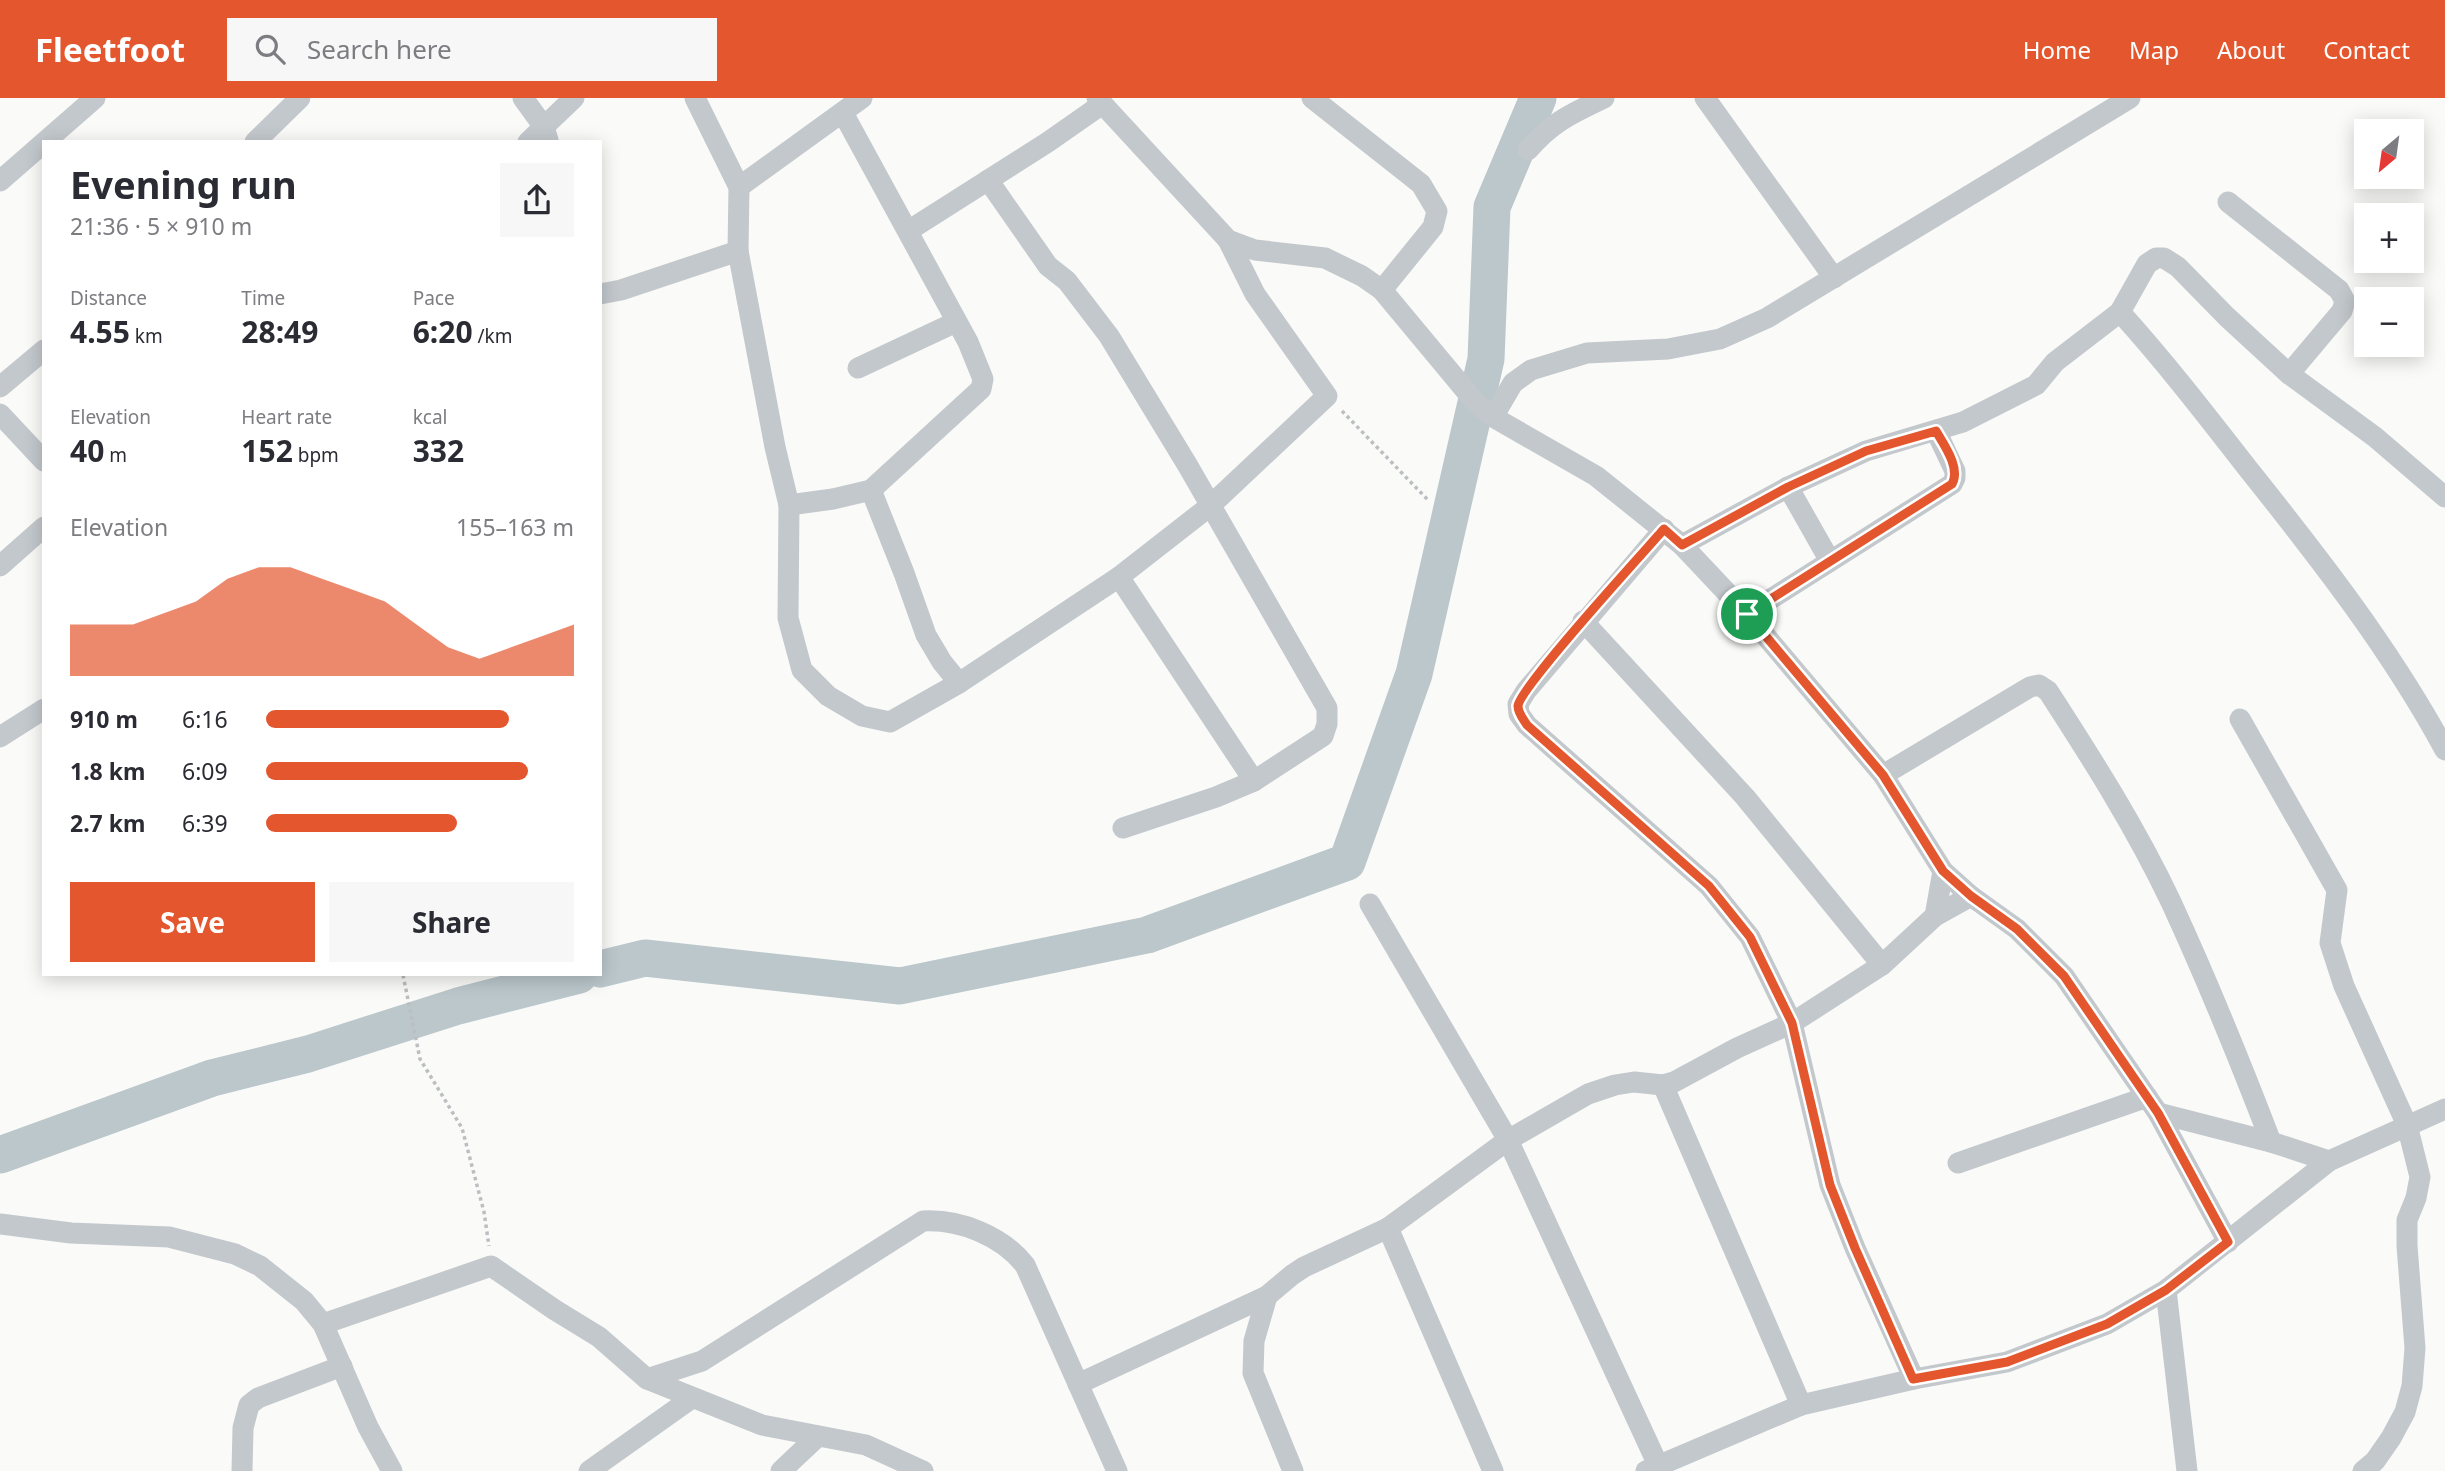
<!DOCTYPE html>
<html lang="en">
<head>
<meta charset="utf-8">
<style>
	body { margin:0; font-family:"Noto Sans",sans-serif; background:#f7f7f7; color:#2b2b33; height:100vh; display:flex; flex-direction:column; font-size:26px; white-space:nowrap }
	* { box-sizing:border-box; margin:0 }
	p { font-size:23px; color:#7c7c81 }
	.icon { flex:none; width:38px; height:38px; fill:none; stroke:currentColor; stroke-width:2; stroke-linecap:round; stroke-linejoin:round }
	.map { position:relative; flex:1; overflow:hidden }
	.details { position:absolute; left:42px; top:42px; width:560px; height:836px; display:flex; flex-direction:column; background:#fff; border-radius:0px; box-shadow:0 4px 18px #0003 }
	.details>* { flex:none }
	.needle { width:46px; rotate:209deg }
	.controls { position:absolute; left:2354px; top:21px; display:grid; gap:14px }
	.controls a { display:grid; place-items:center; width:70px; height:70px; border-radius:0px; background:#fff; box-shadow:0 4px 18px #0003; font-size:35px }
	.pin { position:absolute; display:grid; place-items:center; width:60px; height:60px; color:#fff; margin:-30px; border:4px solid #fff; border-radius:50%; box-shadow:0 2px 7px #0007 }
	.round { display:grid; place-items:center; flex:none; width:74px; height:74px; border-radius:0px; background:#f7f7f7 }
	.overview { display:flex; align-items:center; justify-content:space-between; height:119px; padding:0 28px }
	h1 { font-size:38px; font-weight:700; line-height:52px }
	.figures { display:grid; grid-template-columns:repeat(3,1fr); gap:10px; height:119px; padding:7px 28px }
	.figures div { display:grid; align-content:center }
	.figures b { font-size:30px; font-weight:700 }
	.figures small { font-size:19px; font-weight:400 }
	.figures p { font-size:19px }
	.chart { height:196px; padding:14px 28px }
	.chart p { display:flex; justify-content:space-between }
	.chart svg { width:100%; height:126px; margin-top:7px; fill:#e4572e; opacity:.7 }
	.cta { display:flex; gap:14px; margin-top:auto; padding:14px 28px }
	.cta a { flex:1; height:80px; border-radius:0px; background:#e4572e; color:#fff; font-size:28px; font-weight:700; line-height:80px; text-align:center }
	.cta a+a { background:#f7f7f7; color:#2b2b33 }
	ul { padding:0 28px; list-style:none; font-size:23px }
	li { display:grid; grid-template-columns:112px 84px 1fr; align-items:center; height:52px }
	li i { height:18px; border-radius:9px; background:#e4572e }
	header { display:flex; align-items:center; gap:42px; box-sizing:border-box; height:98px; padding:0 35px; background:#e4572e; color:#fff }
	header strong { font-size:33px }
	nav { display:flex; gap:38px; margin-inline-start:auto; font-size:24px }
	.search { width:490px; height:63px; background:#f7f7f7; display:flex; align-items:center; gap:18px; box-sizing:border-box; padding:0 24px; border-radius:0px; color:#7c7c81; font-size:26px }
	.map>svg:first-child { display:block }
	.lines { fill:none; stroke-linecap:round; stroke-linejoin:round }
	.river { stroke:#bbc7cb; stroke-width:37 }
	.path { stroke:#bbbfc2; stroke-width:3.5; stroke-dasharray:3.5 3.5; stroke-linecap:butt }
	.street { stroke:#c3c8cc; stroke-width:21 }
	.route-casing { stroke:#fff; stroke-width:14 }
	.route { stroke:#e4572e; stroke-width:9 }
</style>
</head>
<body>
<header>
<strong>Fleetfoot</strong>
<div class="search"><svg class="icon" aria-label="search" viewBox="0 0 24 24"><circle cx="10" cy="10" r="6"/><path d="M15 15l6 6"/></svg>Search here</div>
<nav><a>Home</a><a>Map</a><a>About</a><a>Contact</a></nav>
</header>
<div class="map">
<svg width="2445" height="1373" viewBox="0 0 2445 1373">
	<rect width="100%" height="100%" fill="#fafaf8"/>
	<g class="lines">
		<!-- river -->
		<g class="river">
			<path d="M600 871 645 860 900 888 1147 837 1347 764 1414 576 1486 261 1492 109 1538 0"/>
			<path d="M0 1057 212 980 308 956 458 908 579 877"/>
		</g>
		<!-- path -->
		<g class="path">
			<path d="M1342 313 1428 402"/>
			<path d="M403 877 420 961 462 1030 484 1114 489 1148"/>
		</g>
		<!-- street -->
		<g class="street">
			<path d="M523 0 544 29 548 42"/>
			<path d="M695 0 739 89 738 153 775 349 789 407 788 520 802 572 828 598 862 618 890 624 959 585 1119 479 1210 408 1327 298 1255 196 1228 142"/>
			<path d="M1097 0 1228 142 1255 152 1325 160 1362 178 1382 192 1476 305 1493 319 1596 378 1682 447 1747 516 1883 677 1943 773 1971 798 2017 831 2064 878 2158 1015 2228 1144"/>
			<path d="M1312 0 1421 86 1437 113 1433 129 1382 192"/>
			<path d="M1705 0 1834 180"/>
			<path d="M255 44 300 0"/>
			<path d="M528 44 574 0"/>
			<path d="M1528 52C1552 24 1571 16 1604 0"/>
			<path d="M988 82 1048 168 1067 183 1109 238 1188 368 1327 610V626L1323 638 1254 683 1216 699 1123 730"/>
			<path d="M0 83 95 0"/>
			<path d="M739 89 862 0"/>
			<path d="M2228 104 2339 192 2345 203 2342 213 2289 276"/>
			<path d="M908 133 1048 44 1101 7"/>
			<path d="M600 196 621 192 738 153"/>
			<path d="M2120 214C2166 265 2207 318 2249 372 2320 461 2391 552 2445 652"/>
			<path d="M858 270 956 224"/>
			<path d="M0 289 44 252"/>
			<path d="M0 316 44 363"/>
			<path d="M1493 319 1513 285 1531 272 1587 255 1668 251 1720 241 1767 220 2130 0"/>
			<path d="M1788 389 1830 463"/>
			<path d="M871 392 904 475 926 537 942 564 959 585"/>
			<path d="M789 407 833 401 871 392 981 291 983 281 968 244 843 15"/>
			<path d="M1664 431 1526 593 1518 606 1519 616 1527 627 1709 788 1750 839 1792 925 1830 1087 1855 1150 1914 1281"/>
			<path d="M1682 447 1788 389 1866 353 1963 324 2036 287 2055 264 2120 214 2147 166 2156 160H2164L2178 169 2227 219 2289 276 2375 339 2445 399"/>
			<path d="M0 468 44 429"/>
			<path d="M1119 479 1254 683"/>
			<path d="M1747 516 1952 386 1955 380V373L1936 333"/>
			<path d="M1583 523 1745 699 1882 867"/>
			<path d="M2240 621 2337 792 2330 845 2344 888 2407 1027 2420 1079 2416 1100 2407 1122V1148L2415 1250 2412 1288 2405 1314 2391 1340 2375 1363 2363 1373"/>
			<path d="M0 639 44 611"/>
			<path d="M1883 677 2030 589 2039 587 2048 593C2092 661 2136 730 2171 804 2207 882 2240 963 2271 1044"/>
			<path d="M1370 806 1508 1042 1658 1367"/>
			<path d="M1935 818 1943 773"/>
			<path d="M1663 987 1801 1307"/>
			<path d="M2158 1015 2271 1044 2329 1063"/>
			<path d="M1958 1065 2147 999"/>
			<path d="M0 1126 71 1135 169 1139 235 1156 260 1168 304 1203 323 1226 368 1329 392 1373"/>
			<path d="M1388 1130 1493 1373"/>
			<path d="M2166 1192 2187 1373"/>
			<path d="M1267 1198 1254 1243 1253 1275 1293 1373"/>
			<path d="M323 1226 491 1168 555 1212 599 1239 647 1281 762 1327 866 1347 923 1373"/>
			<path d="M647 1281 702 1263 923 1123C960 1121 1002 1138 1025 1167L1117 1373"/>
			<path d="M1078 1286 1267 1198 1292 1177 1304 1169 1388 1130 1508 1042 1588 996 1615 987 1634 984 1663 987 1674 984 1737 950 1792 925 1882 867 1935 818 1971 798"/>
			<path d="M242 1373 243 1330 249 1307 258 1300 342 1268"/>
			<path d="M589 1373 692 1300"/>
			<path d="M781 1373 818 1338"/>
			<path d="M1646 1373 1801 1307 1914 1281 2007 1264 2107 1226 2166 1192 2329 1063 2445 1011"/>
		</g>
	</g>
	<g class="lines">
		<defs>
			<path id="route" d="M1936 333C1944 347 1961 370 1952 386L1747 516 1883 677 1943 773 1971 798 2017 831 2064 878 2158 1015 2228 1144 2166 1192 2107 1226 2007 1264 1913 1281 1855 1150 1830 1087 1792 925 1750 839 1709 788 1527 627C1523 621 1518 615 1518 608 1520 589 1643 455 1664 431L1682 447 1788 389 1866 353Z"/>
		</defs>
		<!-- route casing -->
		<use href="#route" class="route-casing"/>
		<!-- route -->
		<use href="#route" class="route"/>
	</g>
</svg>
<div class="controls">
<a><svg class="needle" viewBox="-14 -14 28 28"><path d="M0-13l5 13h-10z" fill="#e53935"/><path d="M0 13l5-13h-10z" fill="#7c7c81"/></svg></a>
<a>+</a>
<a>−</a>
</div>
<div class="pin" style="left:1747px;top:516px;background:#1e9e55"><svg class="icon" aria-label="arrive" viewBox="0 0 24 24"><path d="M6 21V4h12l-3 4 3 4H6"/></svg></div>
<section class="details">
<div class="overview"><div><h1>Evening run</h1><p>21:36 · 5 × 910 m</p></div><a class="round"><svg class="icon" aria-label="share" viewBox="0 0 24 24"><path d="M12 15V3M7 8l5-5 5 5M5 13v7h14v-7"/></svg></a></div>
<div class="figures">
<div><p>Distance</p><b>4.55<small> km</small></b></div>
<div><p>Time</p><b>28:49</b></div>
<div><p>Pace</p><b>6:20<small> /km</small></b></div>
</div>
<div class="figures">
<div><p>Elevation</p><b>40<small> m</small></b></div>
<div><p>Heart rate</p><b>152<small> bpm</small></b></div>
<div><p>kcal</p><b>332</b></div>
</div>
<div class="chart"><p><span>Elevation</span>155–163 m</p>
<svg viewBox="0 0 160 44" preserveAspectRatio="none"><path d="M0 44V26L10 26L20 26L30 22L40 18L50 10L60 6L70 6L80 10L90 14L100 18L110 26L120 34L130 38L140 34L150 30L160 26V44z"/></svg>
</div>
<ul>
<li><b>910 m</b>6:16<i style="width:79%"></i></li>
<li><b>1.8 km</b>6:09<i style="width:85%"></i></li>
<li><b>2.7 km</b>6:39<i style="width:62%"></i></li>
</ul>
<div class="cta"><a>Save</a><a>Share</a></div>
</section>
</div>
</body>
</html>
